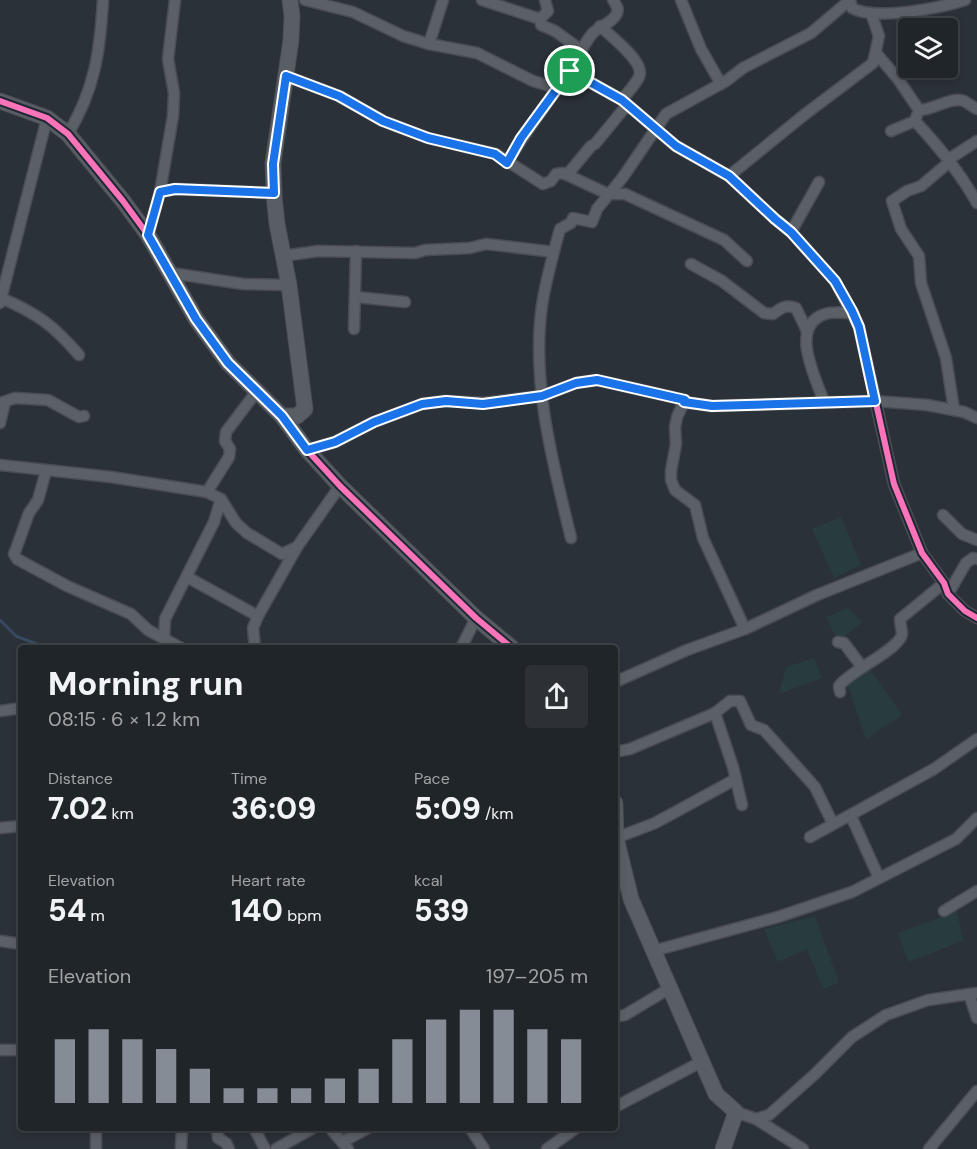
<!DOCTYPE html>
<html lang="en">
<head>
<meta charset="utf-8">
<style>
	body { margin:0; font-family:"DM Sans",sans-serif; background:#2d3136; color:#f1f3f6; height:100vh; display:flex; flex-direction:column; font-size:22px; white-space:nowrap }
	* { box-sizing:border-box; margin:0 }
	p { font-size:20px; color:#a2a5a8 }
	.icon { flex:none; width:33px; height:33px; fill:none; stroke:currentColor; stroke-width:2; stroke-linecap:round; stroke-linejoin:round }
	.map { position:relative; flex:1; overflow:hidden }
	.panel { position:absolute; left:18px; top:645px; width:600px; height:486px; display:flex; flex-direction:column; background:#20252a; border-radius:6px; box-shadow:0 3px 9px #0003,0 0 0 2px #3d4247 }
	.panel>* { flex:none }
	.tools { position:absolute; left:898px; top:18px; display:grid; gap:12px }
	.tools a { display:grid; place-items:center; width:60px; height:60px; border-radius:6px; background:#20252a; box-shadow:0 3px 9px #0003,0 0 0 2px #3d4247; font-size:30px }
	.pin { position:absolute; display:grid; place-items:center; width:51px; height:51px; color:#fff; margin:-26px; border:3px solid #fff; border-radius:50%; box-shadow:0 2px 6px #0007 }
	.round { display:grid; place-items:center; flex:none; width:63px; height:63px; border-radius:6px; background:#2d3136 }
	.head { display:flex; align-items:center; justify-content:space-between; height:102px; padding:0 30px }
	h1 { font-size:33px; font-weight:800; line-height:45px }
	.figures { display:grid; grid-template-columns:repeat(3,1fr); gap:9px; height:102px; padding:6px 30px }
	.figures div { display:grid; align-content:center }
	.figures b { font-size:30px; font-weight:800 }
	.figures small { font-size:16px; font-weight:400 }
	.figures p { font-size:16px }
	.chart { height:168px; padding:12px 30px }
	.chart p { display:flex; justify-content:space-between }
	.chart svg { width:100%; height:108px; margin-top:6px; stroke:#858c96; stroke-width:6 }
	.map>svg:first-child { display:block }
	.green { fill:#283b3e }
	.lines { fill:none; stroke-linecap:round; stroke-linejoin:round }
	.stream { stroke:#384a61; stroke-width:3 }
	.street-casing { stroke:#494d53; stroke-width:13 }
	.secondary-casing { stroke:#494d53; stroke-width:17 }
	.street { stroke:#5b5f66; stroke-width:10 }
	.secondary { stroke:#595e65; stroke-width:15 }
	.cycleway-casing { stroke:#1e2733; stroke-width:10 }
	.cycleway { stroke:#fb73b8; stroke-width:6 }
	.route-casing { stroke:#fff; stroke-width:12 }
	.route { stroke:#1a73e8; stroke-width:8 }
</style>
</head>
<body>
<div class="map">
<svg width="977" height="1149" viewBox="0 0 977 1149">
	<rect width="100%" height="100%" fill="#2b3138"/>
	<!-- green -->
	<g class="green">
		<path d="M841 517 861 565 834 578 812 529Z"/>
		<path d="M848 608 862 622 838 642 826 617Z"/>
		<path d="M814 658 822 678 779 694 786 667Z"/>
		<path d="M870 669 902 715 866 739 847 683Z"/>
		<path d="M957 911 963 941 908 962 898 933Z"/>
		<path d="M815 916 839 983 823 989 807 949 778 962 764 929Z"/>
	</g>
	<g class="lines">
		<!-- stream -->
		<path class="stream" d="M0 620 16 636 47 648"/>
		<defs>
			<g id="street">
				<path d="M305 0 353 12 403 36 429 44 477 53 533 81 557 88"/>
				<path d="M482 0 540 19 541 25 555 31 581 50"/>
				<path d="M681 0 701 49 721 84"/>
				<path d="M850 0 852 8C875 21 940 8 965 0"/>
				<path d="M540 19 548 11 545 0"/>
				<path d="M600 26C610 36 646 62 639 77 635 85 627 93 622 100"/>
				<path d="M429 44 443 0"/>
				<path d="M876 53 898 79 919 110C934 110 951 96 964 101 968 103 973 107 977 109"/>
				<path d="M570 71 622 100 676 146 729 176 775 219 791 232 835 281 859 327 894 484 922 553 944 583 948 594 965 611 977 618"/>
				<path d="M286 76 339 96 383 121 428 138 496 154 543 184 551 181 556 174 563 173 608 194H625L724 240 747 261"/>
				<path d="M915 121C939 147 960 172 977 203"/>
				<path d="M891 131 915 121 917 115"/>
				<path d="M68 134C95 89 100 51 103 0"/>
				<path d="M507 163C525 132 547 103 568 74 577 61 582 46 592 34 599 26 613 23 617 13 619 8 616 5 613 0"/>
				<path d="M567 175 591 146 595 144 627 105"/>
				<path d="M729 176 804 115 873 63 879 36 871 13"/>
				<path d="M160 192 175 189 274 193"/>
				<path d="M791 232 819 182"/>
				<path d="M148 235 160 192 173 116 174 93 168 59 175 0"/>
				<path d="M283 256 318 251 415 253 425 250 470 248 486 244 554 252"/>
				<path d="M691 264 722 281 764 313 773 314C781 308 786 304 796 308L807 331"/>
				<path d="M171 273 243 284 289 285"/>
				<path d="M356 297 405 302"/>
				<path d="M1 298C37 313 54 326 79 355"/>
				<path d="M0 303 47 118"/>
				<path d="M354 329 356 251"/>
				<path d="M685 400 677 417 675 427 676 444 671 471V480L675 490 695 505 703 538 745 629"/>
				<path d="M824 402C816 378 788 326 825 314 833 311 844 313 853 313"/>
				<path d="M0 403 15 398 48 400 79 417 84 416"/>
				<path d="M954 410 946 358 921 283 919 256 901 229 892 201 907 191 921 186 947 164 949 159 977 141"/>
				<path d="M0 423 5 402"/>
				<path d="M307 450 335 442 374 422 422 404 446 401 483 403 542 396 576 383 597 380 685 400 683 402 712 406 875 401 927 405 964 412 977 418"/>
				<path d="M0 465 111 477 207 492 221 499 236 523 247 533 282 554 297 547"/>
				<path d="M46 471 38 500 29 513 16 549 14 554 17 559 67 586 131 614 148 630 181 648"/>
				<path d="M207 492 229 457 230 449 225 441 226 432 257 391"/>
				<path d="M943 515 962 534 977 540"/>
				<path d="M571 538C553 463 531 383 542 305 546 280 553 254 560 229L571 223 573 218 592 222 597 209 623 177 666 114 726 81 743 68 811 33 850 0"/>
				<path d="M187 577 258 616"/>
				<path d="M948 594 966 563 973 558 977 559"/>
				<path d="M164 639 165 619 214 522 221 499"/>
				<path d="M838 642 844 643 862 667"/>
				<path d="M255 648 253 628 258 616 297 547 340 486"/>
				<path d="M461 648 476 618"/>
				<path d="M615 682 687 650 745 629 817 595 922 553"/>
				<path d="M840 692 839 686C851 670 899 650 902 634 902 630 900 623 900 619L944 583"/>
				<path d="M0 711 21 708"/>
				<path d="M715 713 733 767 742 805"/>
				<path d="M615 752 630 749 715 713 730 701H740L751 725 764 730 815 787 833 824"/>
				<path d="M851 816 879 878"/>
				<path d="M0 828 21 826"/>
				<path d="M810 837 934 769 977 739"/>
				<path d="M616 838 655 823 736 779"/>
				<path d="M944 911 977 891"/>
				<path d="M0 941 21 944"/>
				<path d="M653 951 778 917 852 892 956 839 977 818"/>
				<path d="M969 994 977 1018"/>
				<path d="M615 1017 625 1015 670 988"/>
				<path d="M0 1050H21"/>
				<path d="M615 1107 703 1061"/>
				<path d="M736 1112 756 1119 769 1115 815 1074 852 1037 886 1015 928 1000 977 993"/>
				<path d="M756 1119 803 1149"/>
				<path d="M217 1128 218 1138 226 1143 229 1149"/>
				<path d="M254 1128 265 1149"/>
				<path d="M330 1128 348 1149"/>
				<path d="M470 1128 484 1149"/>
				<path d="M342 1142 368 1128"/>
				<path d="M96 1149V1128"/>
				<path d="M181 1149 182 1128"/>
				<path d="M276 1149 313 1128"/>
				<path d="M547 1149 576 1128"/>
				<path d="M929 1149 977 1091"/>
			</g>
			<g id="secondary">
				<path d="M0 101 47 118 68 134 123 201 148 235 196 319 228 363 282 416 307 450 340 486 476 618 512 648"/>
				<path d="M282 416H297L305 409 289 285 277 224 274 195 273 163 291 40 292 16 290 0"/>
				<path d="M615 803 616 838 631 899 716 1094 736 1112 723 1149"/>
			</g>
		</defs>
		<!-- street casing -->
		<use href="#street" class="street-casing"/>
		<!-- secondary casing -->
		<use href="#secondary" class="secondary-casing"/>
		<!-- street -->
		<use href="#street" class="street"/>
		<!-- secondary -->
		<use href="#secondary" class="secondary"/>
		<defs>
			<g id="cycleway">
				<path d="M570 71 622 100 676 146 729 176 775 219 791 232 835 281 859 327 894 484 922 553 944 583 948 594 965 611 977 618"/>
				<path d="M0 101 47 118 68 134 123 201 148 235 196 319 228 363 282 416 307 450 340 486 476 618 512 648"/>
			</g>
		</defs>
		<!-- cycleway casing -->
		<use href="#cycleway" class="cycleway-casing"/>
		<!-- cycleway -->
		<use href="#cycleway" class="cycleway"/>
	</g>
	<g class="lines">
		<defs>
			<path id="route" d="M570 71 622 100 676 146 729 176 775 219 791 232 835 281 852 311 859 327 875 401 712 406 684 402 685 400 597 380 576 383 542 396 483 404 446 401 422 404 374 422 335 442 307 450 282 416 228 363 196 319 148 235 160 192 175 189 274 193 273 164 286 76 339 96 383 121 428 138 495 154 507 163 521 138Z"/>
		</defs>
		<!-- route casing -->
		<use href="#route" class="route-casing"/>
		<!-- route -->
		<use href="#route" class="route"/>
	</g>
</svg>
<div class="tools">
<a><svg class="icon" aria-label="layers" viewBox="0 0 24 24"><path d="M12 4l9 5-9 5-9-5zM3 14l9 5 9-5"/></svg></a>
</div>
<div class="pin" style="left:570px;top:71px;background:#1e9e55"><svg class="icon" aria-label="arrive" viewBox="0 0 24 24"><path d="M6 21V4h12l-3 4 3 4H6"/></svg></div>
<section class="panel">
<div class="head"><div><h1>Morning run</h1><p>08:15 · 6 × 1.2 km</p></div><a class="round"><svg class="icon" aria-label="share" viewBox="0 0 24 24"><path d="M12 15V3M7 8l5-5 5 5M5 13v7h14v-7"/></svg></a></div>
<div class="figures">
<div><p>Distance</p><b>7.02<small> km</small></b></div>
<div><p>Time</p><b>36:09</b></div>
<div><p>Pace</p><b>5:09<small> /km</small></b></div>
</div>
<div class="figures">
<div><p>Elevation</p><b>54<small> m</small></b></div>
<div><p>Heart rate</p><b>140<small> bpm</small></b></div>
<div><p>kcal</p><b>539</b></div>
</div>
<div class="chart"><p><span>Elevation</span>197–205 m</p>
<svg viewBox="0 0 160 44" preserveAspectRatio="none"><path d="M5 44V18M15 44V14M25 44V18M35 44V22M45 44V30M55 44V38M65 44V38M75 44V38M85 44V34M95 44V30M105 44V18M115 44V10M125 44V6M135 44V6M145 44V14M155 44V18"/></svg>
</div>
</section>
</div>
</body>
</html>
